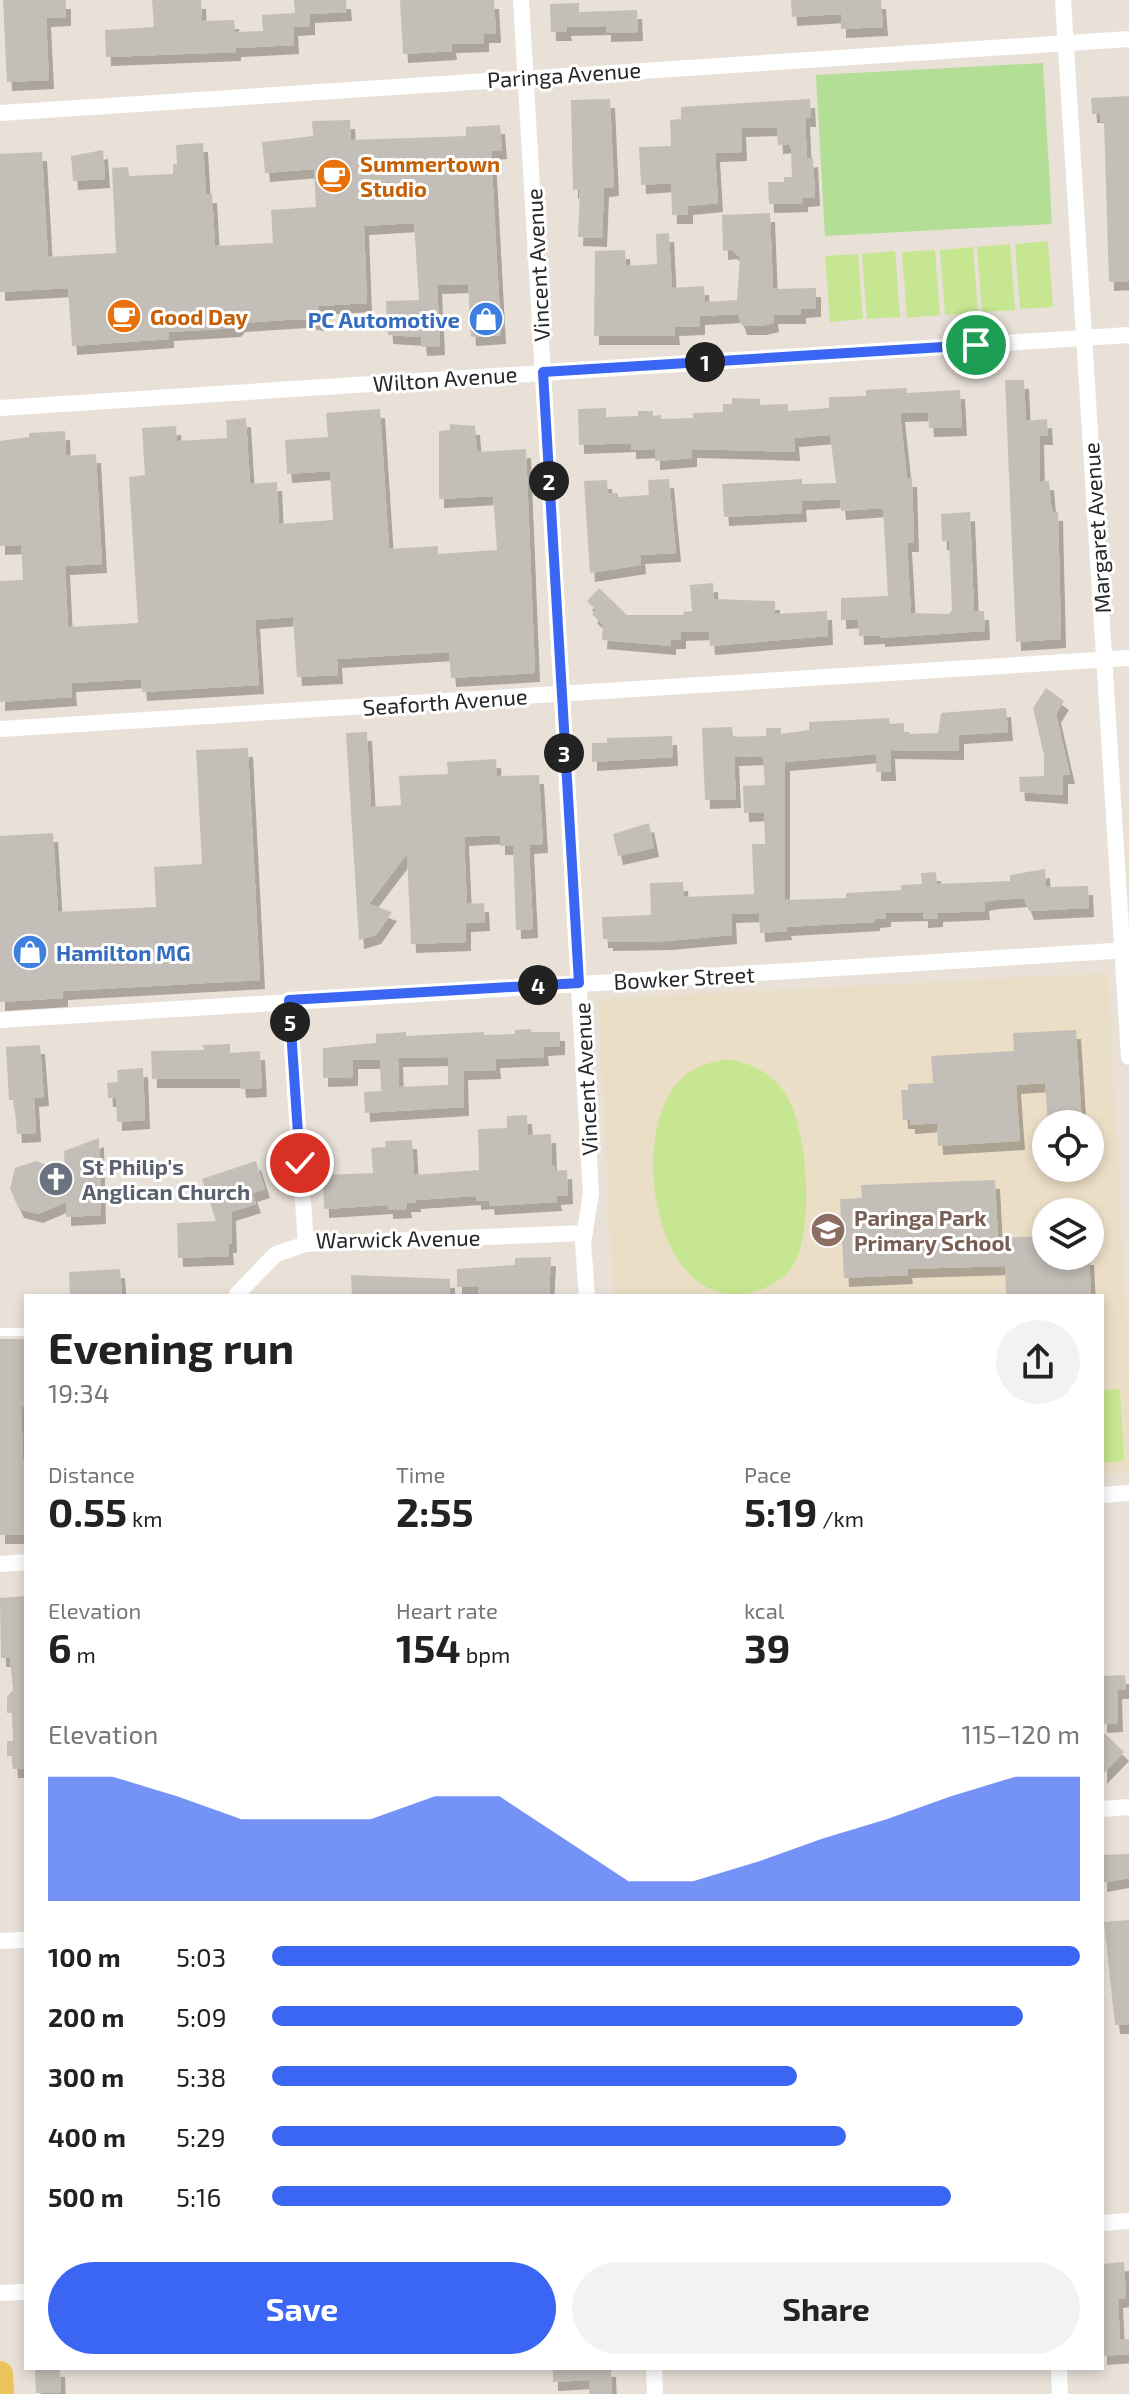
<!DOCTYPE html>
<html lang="en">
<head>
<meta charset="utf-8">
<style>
	body { margin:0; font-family:"Exo 2",sans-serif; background:#f2f2f2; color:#222; height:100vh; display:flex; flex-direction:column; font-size:30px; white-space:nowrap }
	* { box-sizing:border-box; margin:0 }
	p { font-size:26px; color:#767676 }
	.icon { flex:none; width:44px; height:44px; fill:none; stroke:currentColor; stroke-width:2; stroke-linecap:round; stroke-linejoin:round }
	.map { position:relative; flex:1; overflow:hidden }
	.drawer { position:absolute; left:24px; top:1294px; width:1080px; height:1076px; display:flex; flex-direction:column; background:#fff; border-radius:0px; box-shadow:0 4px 12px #0003 }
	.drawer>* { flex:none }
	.controls { position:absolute; left:1032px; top:1110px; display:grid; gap:16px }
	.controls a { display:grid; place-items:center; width:72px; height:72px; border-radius:50%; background:#fff; box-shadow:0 4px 12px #0003; font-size:40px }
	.pin { position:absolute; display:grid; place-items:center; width:68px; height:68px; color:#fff; margin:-34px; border:4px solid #fff; border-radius:50%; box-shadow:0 2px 8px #0007 }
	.km { position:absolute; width:40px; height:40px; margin:-20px; border-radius:50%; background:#222; color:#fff; font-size:22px; line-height:40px; text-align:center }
	.round { display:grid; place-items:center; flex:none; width:84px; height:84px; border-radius:42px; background:#f2f2f2 }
	.headline { display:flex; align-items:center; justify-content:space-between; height:136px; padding:0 24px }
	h1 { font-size:44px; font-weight:700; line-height:60px }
	.stats { display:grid; grid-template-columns:repeat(3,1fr); gap:12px; height:136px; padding:8px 24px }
	.stats div { display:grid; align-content:center }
	.stats b { font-size:40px; font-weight:700 }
	.stats small { font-size:22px; font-weight:400 }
	.stats p { font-size:22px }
	.chart { height:224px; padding:16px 24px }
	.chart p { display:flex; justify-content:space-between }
	.chart svg { width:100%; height:144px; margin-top:8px; fill:#3b66f3; opacity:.7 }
	.cta { display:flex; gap:16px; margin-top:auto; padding:16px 24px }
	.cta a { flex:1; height:92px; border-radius:48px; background:#3b66f3; color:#fff; font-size:32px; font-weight:700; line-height:92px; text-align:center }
	.cta a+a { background:#f2f2f2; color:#222 }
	ul { padding:0 24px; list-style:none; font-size:26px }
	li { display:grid; grid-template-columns:128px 96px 1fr; align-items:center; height:60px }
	li i { height:20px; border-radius:10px; background:#3b66f3 }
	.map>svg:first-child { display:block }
	.education { fill:#ebdec7; fill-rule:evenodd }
	.green { fill:#b2df95 }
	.pitch { fill:#c6e691 }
	.building { fill:#c4beb8; fill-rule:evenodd; filter:url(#shadow) }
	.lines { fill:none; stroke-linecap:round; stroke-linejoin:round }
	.service { stroke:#fff; stroke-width:8 }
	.minor { stroke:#fff; stroke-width:16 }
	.primary { stroke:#ebc35b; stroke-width:26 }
	.route-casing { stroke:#fff; stroke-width:16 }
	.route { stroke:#3b66f3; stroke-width:10 }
	.labels { text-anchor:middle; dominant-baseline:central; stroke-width:6; stroke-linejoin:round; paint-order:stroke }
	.street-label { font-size:22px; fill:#272727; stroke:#fff }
	.food-label { font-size:22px; font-weight:bold; fill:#c56008; stroke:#fff; text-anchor:start }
	.shop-label { font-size:22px; font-weight:bold; fill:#366cbe; stroke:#fff; text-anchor:end }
	.worship-label { font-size:22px; font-weight:bold; fill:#5b616d; stroke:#fff; text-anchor:start }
	.education-label { font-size:22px; font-weight:bold; fill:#785e54; stroke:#fff; text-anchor:start }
</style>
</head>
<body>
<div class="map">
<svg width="1129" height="2394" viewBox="0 0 1129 2394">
	<defs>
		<filter id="shadow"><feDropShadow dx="5" dy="9" stdDeviation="0" flood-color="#0004"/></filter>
	</defs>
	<rect width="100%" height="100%" fill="#e9e1d8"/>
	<!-- education -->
	<path class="education" d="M1108 973 1129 1376V1473L1102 1474V1296H613L598 999ZM1046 1124H1090V1168H1046ZM1046 1212H1090V1256H1046Z"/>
	<!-- green -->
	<path class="green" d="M1043 63 1052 224 825 236 816 75Z"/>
	<!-- pitch -->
	<g class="pitch">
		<path d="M1048 241 1053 307 1020 309 1015 244Z"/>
		<path d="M1010 244 1015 310 982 312 977 247Z"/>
		<path d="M973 247 978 313 945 315 940 250Z"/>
		<path d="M935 250 940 315 907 318 902 252Z"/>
		<path d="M895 251 900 317 867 319 862 254Z"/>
		<path d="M858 254 863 319 830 322 825 256Z"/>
		<path d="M726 1059C750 1063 767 1070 783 1090 808 1121 817 1240 789 1271 778 1284 757 1293 740 1294 650 1300 629 1127 682 1078 696 1066 709 1063 726 1059Z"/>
		<path d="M1120 1389 1124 1461 1102 1463V1390Z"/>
	</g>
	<!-- building -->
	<g class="building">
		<path d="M3 0H66V17L46 18 49 80 7 82Z"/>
		<path d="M152 0H201L202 21 234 20 235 32 263 31 262 15 295 13 294 0H346L347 12 310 14V26L293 27 294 45 236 48V52L106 57 105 30 154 27Z"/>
		<path d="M400 0H494L496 34H484V43L451 44 452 51 403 54Z"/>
		<path d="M791 0H881L883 27 841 29V14L792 17Z"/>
		<path d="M579 3V12L637 10 638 32 606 33V26L566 27 567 32H551L550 4Z"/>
		<path d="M1129 96V281L1109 282 1104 122H1100V114H1092L1091 98Z"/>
		<path d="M610 99 614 187 604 188 602 238 578 237 580 189 573 190 571 100Z"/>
		<path d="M810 99 811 118H805L807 159 813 158 815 197 803 198V203L769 204 768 182H784V177H792L791 149 789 144 778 145 777 127 741 128 742 152 715 153 718 203 688 206V215H672L671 183 641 185 639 147 671 146 670 120 681 119V107Z"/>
		<path d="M350 120 351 140 466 136V127L500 125 502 150 491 151 501 335 471 337 468 284 437 285 440 346 422 347 421 337 388 335 386 301 419 300 414 223 364 226 367 303 318 306 319 322 301 319 240 323 236 328 169 332V339L72 346 68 288 0 292V154L42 152 48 257 116 253 112 168 128 167 129 176 173 174V164H177L176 145 203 143 206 194H212L215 246 273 243 271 210 316 207 314 169 265 173 262 142 313 136 312 121Z"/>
		<path d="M103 150 105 179 73 181 71 156Z"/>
		<path d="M770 213 773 289 816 288V308L801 309V315H773L774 323 762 326H742L738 314 700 316V326L674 327 675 336H594L595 251 625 250 626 266 657 264 656 234 669 233 672 288 704 286 705 302 737 300 740 258 732 250 723 251 722 215Z"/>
		<path d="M1005 380H1024L1026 421 1047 419 1048 436H1039L1040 482 1049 481 1051 505 1053 512H1058L1061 639 1016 642Z"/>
		<path d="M906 388 907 393 960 390 962 427 929 428 928 412 900 413 907 478H912L914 543H907L911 613 949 614 952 610 949 541H942L941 514 970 512 974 611H984L985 631 880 638V635L859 636 858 619 841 620V598L888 596 883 508 841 511 840 499 801 501 802 513 724 517 722 484 802 479V484L836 483 830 435 794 438 795 452 692 449V458L655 461V449L631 450V443L579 445 578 409 606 408V417L638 416V411H653V416L661 415V419L693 418V413L723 412V404H732V398L760 399V405L788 404V411L829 408V397L866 396V390Z"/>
		<path d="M380 409 389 549 438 546V554L497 550 493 496 439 499V431L450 430V424L475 426 477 452 526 449 535 673 451 678 449 652 337 659 338 675 297 677 293 617 255 620 259 685 142 692 141 679 71 683 72 697 0 702V581L23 580 21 545 0 546V441L29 437V433L65 431 66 456 96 454 102 564 65 566 68 627 138 623 129 477 145 475 142 428 176 426 177 441 227 438 226 420 246 418 250 484 277 482 279 524 333 520 330 471 287 474 285 440 328 437 326 413Z"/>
		<path d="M669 479 676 553 640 555 641 565 590 573 584 481 607 480 608 493H618V497L649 495 648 480Z"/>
		<path d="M713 583 714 599 775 601V614L827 611 828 636 710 646 709 631 681 632V640H671V646L602 640 603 625 592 614 596 610 587 601 599 588 627 615H684L683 612 692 611 690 585Z"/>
		<path d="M1046 688 1064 701 1056 714 1070 775H1063V795L1020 792 1019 777 1044 776V755L1033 708Z"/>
		<path d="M1006 708 1008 732 959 735V751L890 750 891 772H876V754L785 762V900L846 898V893L901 890V885L922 884 921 873 936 872 937 884 1010 881V875L1045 869 1046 887 1088 886 1089 908 1029 911 1024 898 995 900 984 902 985 911 938 913V918L923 919V912L886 913V918L875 919V922L786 927 787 931 760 933 759 913 731 914 732 935 667 941 608 942V939H603L602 917 651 915 650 883 683 882 684 897 754 894 752 844H765L764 812 744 813 743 786 765 785 763 756 734 757 736 799 705 800 702 728 732 727 733 737 766 736V728H781V734L809 730V722L889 718 890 724 904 723V732L910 734 938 733 941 713Z"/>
		<path d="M367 732 371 807 401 805 399 776 448 774 447 762 496 759 497 776 539 775 543 844 529 845 533 929 516 930 513 846H500V835L464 837 467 904 484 903 485 922 466 923V942L411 944 407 854 369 904 392 912 376 935 359 940 346 733Z"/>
		<path d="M672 736 673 757 592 762V743H607V738Z"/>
		<path d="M248 748 260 980 63 991V998L0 1002V836L53 833 58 912 156 907 154 867 202 864 196 750Z"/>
		<path d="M649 823 654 848 618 856 613 834Z"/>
		<path d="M531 1029V1032H560V1046L543 1047 544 1057 495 1059 496 1070 463 1071 464 1107 365 1113 364 1092 381 1091 380 1060H353V1077L323 1078V1048L376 1043V1034L406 1032V1036L484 1032V1035L515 1034V1030ZM448 1057V1085L399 1087 398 1058Z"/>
		<path d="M1076 1030 1082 1124H1048L1045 1083 1016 1085 1020 1141 938 1146 937 1123 910 1125V1120H903L901 1090H908V1084L933 1083 931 1056 1014 1051 1013 1033Z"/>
		<path d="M230 1044V1053L260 1051 262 1088 241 1089 240 1079H152L151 1051 204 1050 203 1045Z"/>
		<path d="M40 1045 44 1097 34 1098 36 1133 17 1134 14 1100H9L6 1047Z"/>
		<path d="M143 1068 145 1120 117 1122 116 1098H108L107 1083 118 1082 117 1070Z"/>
		<path d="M527 1115 528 1135 551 1134 552 1165H555V1171L567 1170 568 1195 556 1196 557 1202 490 1206 489 1200 476 1201V1196L416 1200V1203H406L407 1209 388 1210V1205L324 1209 323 1175 373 1173 371 1148 386 1147 385 1141 412 1140 414 1175 479 1170 478 1129 507 1128V1116Z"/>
		<path d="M99 1138 101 1215 66 1217V1202L38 1214 19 1209 10 1189 15 1168 36 1161 65 1173 64 1151Z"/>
		<path d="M256 1161 265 1189 252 1193 256 1204 231 1212 232 1244H228L229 1256 178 1258 177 1223 216 1221 202 1179Z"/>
		<path d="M995 1180 998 1238 1046 1236V1256H1089L1091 1296H1006L1005 1266 907 1269 908 1275 844 1278 840 1199 862 1198 861 1185Z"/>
		<path d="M551 1257 549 1296 478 1295V1286L457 1287V1269L515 1265V1258Z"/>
		<path d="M120 1269 122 1296H70L69 1272Z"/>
		<path d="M351 1275 450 1279V1296H352Z"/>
		<path d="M0 1339H26V1407H21L26 1535H0Z"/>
		<path d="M26 1596V1769H13L12 1756H7V1741H13L12 1713H7V1697L13 1690 10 1658H1L0 1598Z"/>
		<path d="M1125 1675 1126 1690H1117L1118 1723 1102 1724V1676Z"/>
		<path d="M1102 1731 1124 1752 1102 1775Z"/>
		<path d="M1129 1854V1878L1102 1883V1855Z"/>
		<path d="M1129 1920V2025H1115L1104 1922Z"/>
		<path d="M1124 2262 1126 2298 1118 2299 1120 2340 1129 2339V2354L1102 2356V2264Z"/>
		<path d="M35 2368H60L61 2392 36 2393Z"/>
		<path d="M553 2368H611L612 2394H589V2380L553 2382Z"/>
	</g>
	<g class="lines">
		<!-- service -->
		<path class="service" d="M0 1332H26"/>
		<!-- minor -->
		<g class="minor">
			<path d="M521 0 591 1193 583 1243 587 1296"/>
			<path d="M1063 0 1129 1057"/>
			<path d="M0 113 1129 39"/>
			<path d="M0 408 1129 335"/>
			<path d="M0 729 1129 658"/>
			<path d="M289 1000 306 1244 585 1233"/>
			<path d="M0 1020 1129 950"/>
			<path d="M237 1294 276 1254 306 1244"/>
			<path d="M1102 1495 1129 1493"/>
			<path d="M0 1564 26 1562"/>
			<path d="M1102 1809 1129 1807"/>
			<path d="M0 1941 26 1940"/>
			<path d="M1102 2223 1129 2221"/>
			<path d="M0 2293 26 2292"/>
			<path d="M654 2368 655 2394"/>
			<path d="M1059 2368 1060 2394"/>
		</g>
		<!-- primary -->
		<path class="primary" d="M0 2374 1 2394"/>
	</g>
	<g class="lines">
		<defs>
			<path id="route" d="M300 1163 289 1000 579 983 543 372 976 345"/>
		</defs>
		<!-- route casing -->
		<use href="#route" class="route-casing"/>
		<!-- route -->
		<use href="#route" class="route"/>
	</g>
	<!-- icons -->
	<defs>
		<symbol id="cafe-disc" viewBox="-11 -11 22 22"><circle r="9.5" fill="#e8710a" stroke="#fff"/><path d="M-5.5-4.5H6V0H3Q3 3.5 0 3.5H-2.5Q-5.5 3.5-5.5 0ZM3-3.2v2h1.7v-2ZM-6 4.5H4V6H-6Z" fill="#fff"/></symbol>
		<symbol id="shop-disc" viewBox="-11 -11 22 22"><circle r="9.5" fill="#3f7fe0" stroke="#fff"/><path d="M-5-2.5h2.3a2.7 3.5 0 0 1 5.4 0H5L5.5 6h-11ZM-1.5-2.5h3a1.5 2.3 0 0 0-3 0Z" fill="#fff"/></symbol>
		<symbol id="church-disc" viewBox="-11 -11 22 22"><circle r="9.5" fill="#6b7280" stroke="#fff"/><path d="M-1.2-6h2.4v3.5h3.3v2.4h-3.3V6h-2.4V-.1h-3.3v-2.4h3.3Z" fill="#fff"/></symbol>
		<symbol id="school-disc" viewBox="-11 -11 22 22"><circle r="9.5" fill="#8d6e63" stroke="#fff"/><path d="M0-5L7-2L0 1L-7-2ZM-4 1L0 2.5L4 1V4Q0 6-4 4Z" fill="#fff"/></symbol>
	</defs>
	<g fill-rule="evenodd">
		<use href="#cafe-disc" x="314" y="156" width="40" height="40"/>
		<use href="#cafe-disc" x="104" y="296" width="40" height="40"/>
		<use href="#shop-disc" x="466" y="299" width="40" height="40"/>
		<use href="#shop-disc" x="10" y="932" width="40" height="40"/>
		<use href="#church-disc" x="36" y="1159" width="40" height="40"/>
		<use href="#school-disc" x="808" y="1210" width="40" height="40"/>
	</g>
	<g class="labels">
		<!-- street labels -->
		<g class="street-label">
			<text transform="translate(564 74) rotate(-4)">Paringa Avenue</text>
			<text transform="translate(537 265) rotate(-93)">Vincent Avenue</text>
			<text transform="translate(445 378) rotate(-4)">Wilton Avenue</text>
			<text transform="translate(1096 528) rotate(-94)">Margaret Avenue</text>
			<text transform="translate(445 701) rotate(-4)">Seaforth Avenue</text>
			<text transform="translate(684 977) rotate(-3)">Bowker Street</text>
			<text transform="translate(585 1079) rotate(-93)">Vincent Avenue</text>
			<text transform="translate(398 1238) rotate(-1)">Warwick Avenue</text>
		</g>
		<!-- food labels -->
		<g class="food-label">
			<text x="360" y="163">Summertown<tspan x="360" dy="25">Studio</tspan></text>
			<text x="150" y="316">Good Day</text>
		</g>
		<!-- shop labels -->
		<g class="shop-label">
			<text x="460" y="319">PC Automotive</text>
			<text x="56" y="952" text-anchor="start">Hamilton MG</text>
		</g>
		<!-- worship labels -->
		<g class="worship-label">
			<text x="82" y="1166">St Philip's<tspan x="82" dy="25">Anglican Church</tspan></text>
		</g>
		<!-- education labels -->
		<g class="education-label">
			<text x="854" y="1217">Paringa Park<tspan x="854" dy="25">Primary School</tspan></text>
		</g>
	</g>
</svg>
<div class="controls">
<a><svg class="icon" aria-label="locate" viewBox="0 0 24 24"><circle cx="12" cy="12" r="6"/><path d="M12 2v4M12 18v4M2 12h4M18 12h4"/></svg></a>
<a><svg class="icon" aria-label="layers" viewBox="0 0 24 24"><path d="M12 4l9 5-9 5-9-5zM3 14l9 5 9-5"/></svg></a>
</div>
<div class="pin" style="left:976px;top:345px;background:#1e9e55"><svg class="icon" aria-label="arrive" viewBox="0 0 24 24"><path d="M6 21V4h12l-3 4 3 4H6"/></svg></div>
<div class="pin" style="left:300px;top:1163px;background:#d93025"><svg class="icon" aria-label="check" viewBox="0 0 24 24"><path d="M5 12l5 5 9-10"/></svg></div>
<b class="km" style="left:705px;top:362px">1</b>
<b class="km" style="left:549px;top:481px">2</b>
<b class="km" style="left:564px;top:753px">3</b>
<b class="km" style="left:538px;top:985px">4</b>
<b class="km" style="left:290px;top:1022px">5</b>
<section class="drawer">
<div class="headline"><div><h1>Evening run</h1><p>19:34</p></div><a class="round"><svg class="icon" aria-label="share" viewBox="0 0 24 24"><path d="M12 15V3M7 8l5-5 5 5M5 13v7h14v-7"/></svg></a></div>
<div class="stats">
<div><p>Distance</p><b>0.55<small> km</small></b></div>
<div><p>Time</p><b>2:55</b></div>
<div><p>Pace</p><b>5:19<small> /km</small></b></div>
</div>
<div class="stats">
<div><p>Elevation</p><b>6<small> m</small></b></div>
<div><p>Heart rate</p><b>154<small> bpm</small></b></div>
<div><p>kcal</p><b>39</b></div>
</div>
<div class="chart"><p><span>Elevation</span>115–120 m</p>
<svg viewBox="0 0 160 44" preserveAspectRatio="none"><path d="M0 44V6L10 6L20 12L30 19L40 19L50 19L60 12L70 12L80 25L90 38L100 38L110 32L120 25L130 19L140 12L150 6L160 6V44z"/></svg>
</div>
<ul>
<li><b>100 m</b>5:03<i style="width:100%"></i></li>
<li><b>200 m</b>5:09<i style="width:93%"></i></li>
<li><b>300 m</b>5:38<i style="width:65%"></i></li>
<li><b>400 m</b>5:29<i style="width:71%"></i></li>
<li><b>500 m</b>5:16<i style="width:84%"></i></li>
</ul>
<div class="cta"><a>Save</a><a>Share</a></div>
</section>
</div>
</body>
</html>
